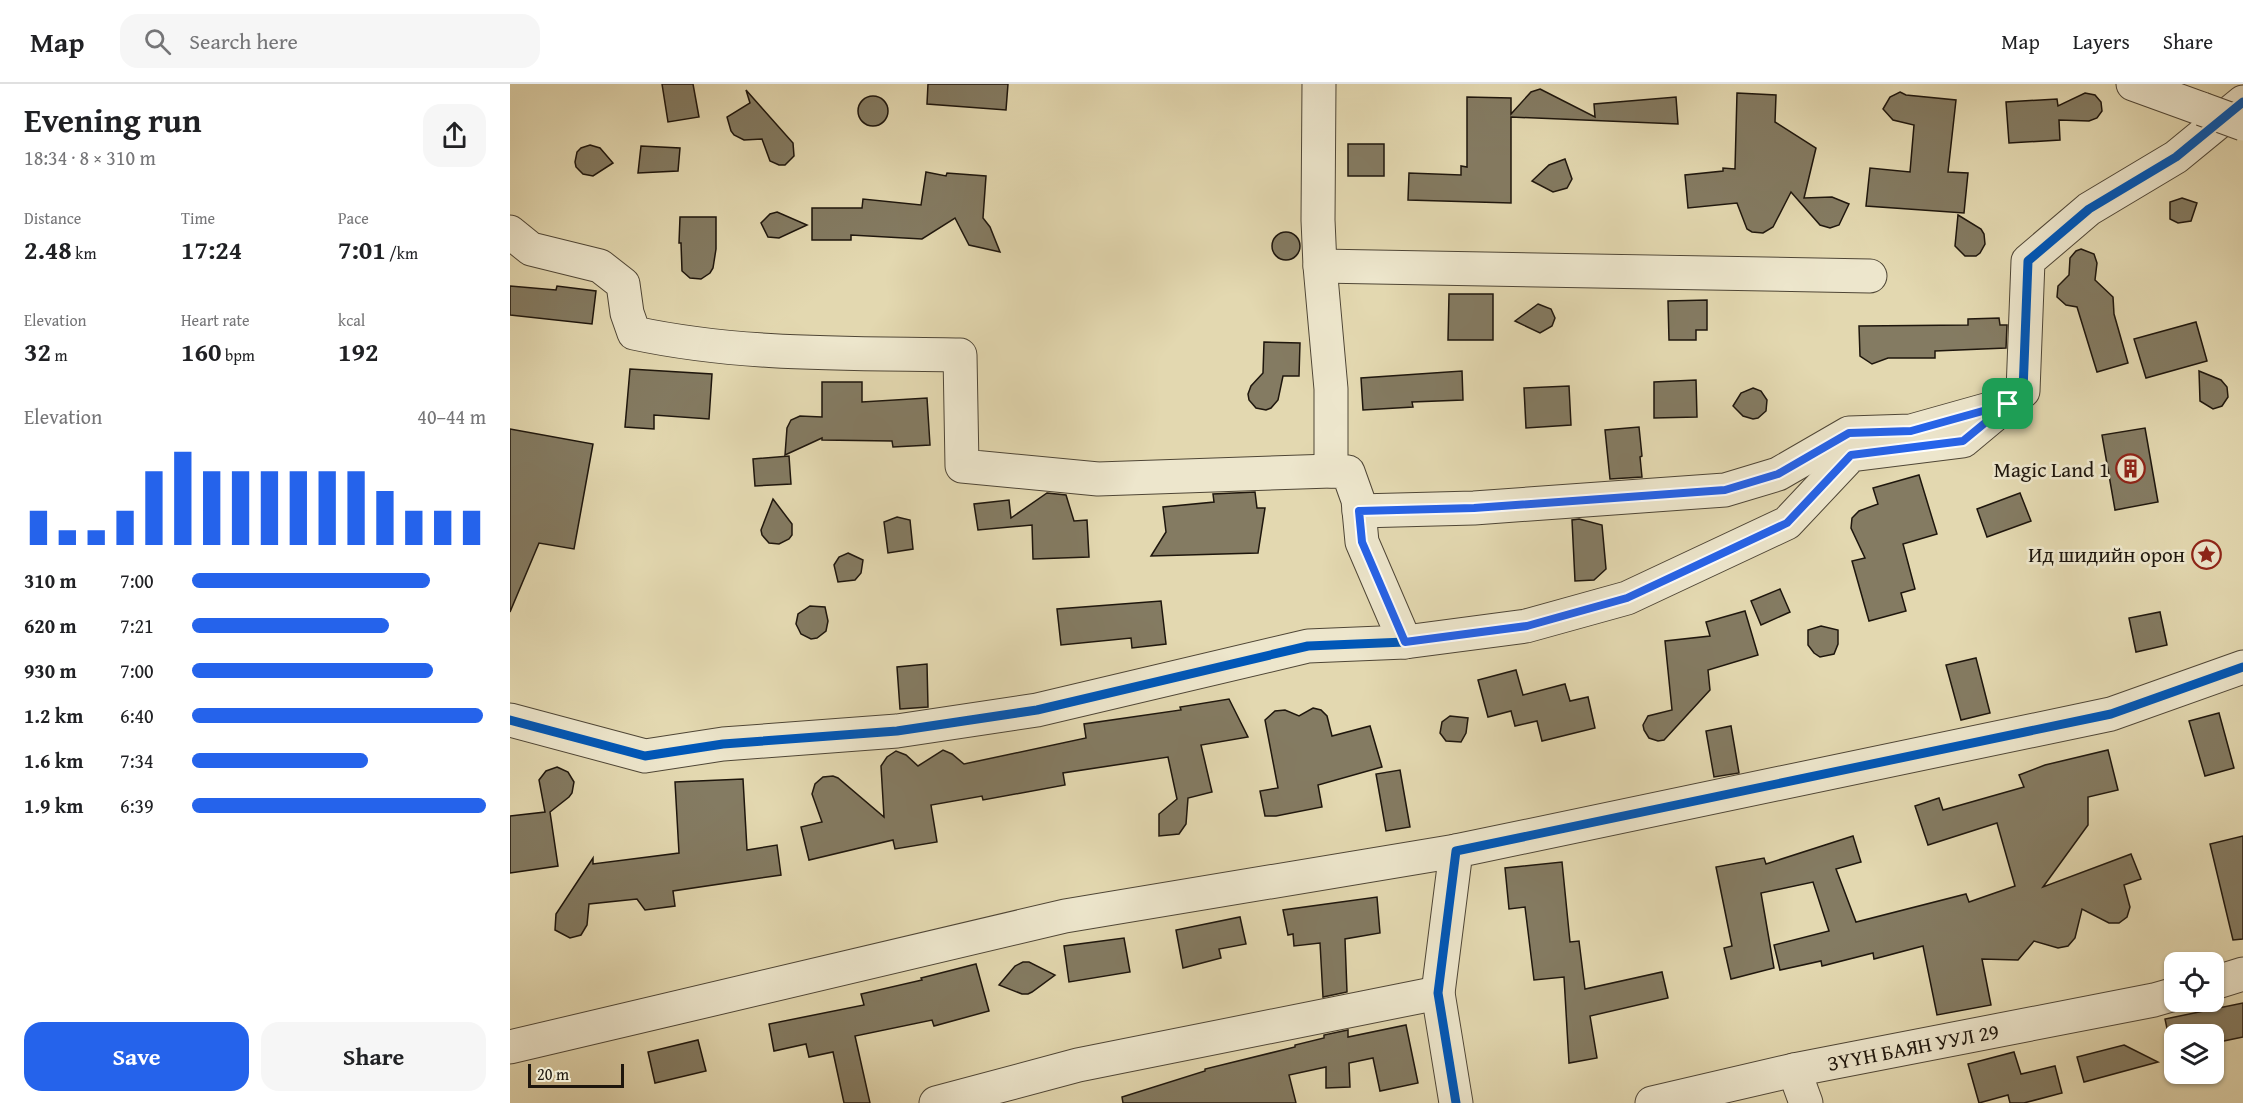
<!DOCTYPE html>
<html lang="en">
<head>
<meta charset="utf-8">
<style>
	body { margin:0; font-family:"Gentium Book Plus",serif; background:#f6f6f6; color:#202124; height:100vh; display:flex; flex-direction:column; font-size:22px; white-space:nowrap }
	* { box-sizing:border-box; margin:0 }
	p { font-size:20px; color:#757577 }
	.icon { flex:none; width:33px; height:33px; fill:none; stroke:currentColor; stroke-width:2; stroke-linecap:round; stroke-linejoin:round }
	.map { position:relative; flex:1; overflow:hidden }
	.drawer { display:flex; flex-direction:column; background:#fff; width:510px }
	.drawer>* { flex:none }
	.controls { position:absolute; left:1654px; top:868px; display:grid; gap:12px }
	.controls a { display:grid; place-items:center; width:60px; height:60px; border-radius:12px; background:#fff; box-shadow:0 2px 4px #0004; font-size:30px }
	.scale { position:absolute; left:18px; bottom:15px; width:96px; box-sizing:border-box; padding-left:6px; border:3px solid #1e160d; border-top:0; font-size:16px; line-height:21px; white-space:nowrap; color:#1e160d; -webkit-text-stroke:4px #ede6cc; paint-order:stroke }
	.pin { position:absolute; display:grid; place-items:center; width:51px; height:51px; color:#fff; margin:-26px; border-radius:12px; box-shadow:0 3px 9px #0006 }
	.round { display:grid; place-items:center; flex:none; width:63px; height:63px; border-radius:18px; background:#f6f6f6 }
	.headline { display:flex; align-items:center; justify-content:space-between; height:102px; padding:0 24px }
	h1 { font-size:33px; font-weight:700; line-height:45px }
	.metrics { display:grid; grid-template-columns:repeat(3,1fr); gap:9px; height:102px; padding:6px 24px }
	.metrics div { display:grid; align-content:center }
	.metrics b { font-size:26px; font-weight:700 }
	.metrics small { font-size:16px; font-weight:400 }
	.metrics p { font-size:16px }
	.chart { height:168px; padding:12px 24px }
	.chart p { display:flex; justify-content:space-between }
	.chart svg { width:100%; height:108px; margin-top:6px; stroke:#2563eb; stroke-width:6 }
	.cta { display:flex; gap:12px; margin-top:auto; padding:12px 24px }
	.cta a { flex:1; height:69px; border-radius:18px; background:#2563eb; color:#fff; font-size:24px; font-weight:700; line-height:69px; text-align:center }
	.cta a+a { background:#f6f6f6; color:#202124 }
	ul { padding:0 24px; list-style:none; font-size:20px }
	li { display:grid; grid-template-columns:96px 72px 1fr; align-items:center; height:45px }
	li i { height:15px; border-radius:8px; background:#2563eb }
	header { display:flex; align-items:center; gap:36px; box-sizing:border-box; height:84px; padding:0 30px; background:#fff; border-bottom:2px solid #e0e0e0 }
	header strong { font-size:28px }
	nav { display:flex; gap:33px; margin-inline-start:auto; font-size:21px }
	.search { width:420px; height:54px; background:#f6f6f6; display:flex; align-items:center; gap:15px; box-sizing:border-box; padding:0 21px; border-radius:18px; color:#757577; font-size:22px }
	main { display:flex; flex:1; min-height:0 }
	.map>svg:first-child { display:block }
	.building { fill:#847b62; stroke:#1e160d; stroke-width:1.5 }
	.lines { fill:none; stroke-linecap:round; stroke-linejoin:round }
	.minor-casing { stroke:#4f4636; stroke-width:35 }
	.minor { stroke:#ede6cc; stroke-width:33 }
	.minor-bridge-casing { stroke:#4f4636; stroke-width:35; stroke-linecap:butt }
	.minor-bridge { stroke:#ede6cc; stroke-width:33 }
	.cycleway-casing { stroke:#ede6cc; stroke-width:13 }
	.cycleway { stroke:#0057b8; stroke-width:9 }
	.route-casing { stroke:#fff; stroke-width:12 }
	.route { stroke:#2563eb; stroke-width:8 }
	.labels { text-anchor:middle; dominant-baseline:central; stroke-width:5; stroke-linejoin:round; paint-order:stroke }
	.poi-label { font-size:21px; fill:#1e160d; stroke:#ede6cc; text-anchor:end }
	.street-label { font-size:21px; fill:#1e160d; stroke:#ede6cc }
</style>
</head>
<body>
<header>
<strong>Map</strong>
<div class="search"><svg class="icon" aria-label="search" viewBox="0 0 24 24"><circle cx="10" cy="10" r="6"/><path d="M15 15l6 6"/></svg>Search here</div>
<nav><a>Map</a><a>Layers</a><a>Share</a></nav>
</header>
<main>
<section class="drawer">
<div class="headline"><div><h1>Evening run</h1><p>18:34 · 8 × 310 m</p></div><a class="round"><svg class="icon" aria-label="share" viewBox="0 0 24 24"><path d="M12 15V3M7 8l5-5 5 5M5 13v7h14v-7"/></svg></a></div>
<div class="metrics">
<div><p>Distance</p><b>2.48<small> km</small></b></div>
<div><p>Time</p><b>17:24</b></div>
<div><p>Pace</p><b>7:01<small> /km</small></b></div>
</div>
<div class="metrics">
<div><p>Elevation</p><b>32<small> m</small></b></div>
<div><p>Heart rate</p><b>160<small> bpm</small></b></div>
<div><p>kcal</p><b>192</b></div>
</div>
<div class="chart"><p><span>Elevation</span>40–44 m</p>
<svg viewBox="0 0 160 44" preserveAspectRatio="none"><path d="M5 44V30M15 44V38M25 44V38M35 44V30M45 44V14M55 44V6M65 44V14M75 44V14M85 44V14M95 44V14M105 44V14M115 44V14M125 44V22M135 44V30M145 44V30M155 44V30"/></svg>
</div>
<ul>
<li><b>310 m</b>7:00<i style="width:81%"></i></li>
<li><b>620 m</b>7:21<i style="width:67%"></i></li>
<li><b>930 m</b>7:00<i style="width:82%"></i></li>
<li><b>1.2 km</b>6:40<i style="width:99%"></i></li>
<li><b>1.6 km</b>7:34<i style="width:60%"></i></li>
<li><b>1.9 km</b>6:39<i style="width:100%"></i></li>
</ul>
<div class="cta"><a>Save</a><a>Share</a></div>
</section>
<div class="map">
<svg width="1733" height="1019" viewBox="0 0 1733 1019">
	<rect width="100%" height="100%" fill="#e3d8b0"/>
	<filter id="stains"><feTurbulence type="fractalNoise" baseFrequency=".00333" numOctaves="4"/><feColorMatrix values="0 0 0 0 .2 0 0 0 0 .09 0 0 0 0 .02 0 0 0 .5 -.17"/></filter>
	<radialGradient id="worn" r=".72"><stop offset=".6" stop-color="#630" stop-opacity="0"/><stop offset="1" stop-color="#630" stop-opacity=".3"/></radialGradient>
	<!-- building -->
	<g class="building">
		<path d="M152 0H183L189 33 158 38Z"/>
		<path d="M418 0H498L496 26 417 20Z"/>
		<path d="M1030 5 1085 33 1084 20 1166 13 1168 40 1001 33V119L898 116 899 89 951 91V82L957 83V13L1001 14V30L1021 8Z"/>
		<path d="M236 6 283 59 284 72 275 81H269L260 77 252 55 234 56 224 51 221 47 217 33 240 19Z"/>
		<path d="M1390 8 1396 11 1446 16 1438 88 1458 89 1454 129 1356 122 1360 84 1400 88 1404 41 1383 36 1373 25 1380 13Z"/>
		<path d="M1227 9 1266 11 1265 38 1306 64 1294 114 1322 113 1339 120 1329 141 1320 144 1310 141 1281 108 1263 143 1253 149 1242 148 1237 145 1227 119 1178 124 1175 91 1213 87V84L1225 85Z"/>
		<path d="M1575 9 1585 11 1591 18 1592 27 1587 34 1579 37 1549 36 1550 56 1499 59 1496 18 1547 15 1548 22Z"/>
		<circle cx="363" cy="27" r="15"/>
		<rect x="838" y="60" width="36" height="32"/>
		<path d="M80 61 90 64 103 79 83 92 73 90 66 83 65 78 67 68 71 64Z"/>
		<path d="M131 62 170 64 168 87 128 89Z"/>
		<path d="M1055 75 1062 95 1057 104 1043 108 1022 97 1039 81Z"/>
		<path d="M416 88 436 92 437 89 476 92 473 134 480 143 490 168 459 161 445 134 412 155 341 151V156H302V124H352L353 115 411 121Z"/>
		<path d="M1672 114 1687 119 1681 137 1668 139 1660 135V118Z"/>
		<path d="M267 128 297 141 269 154 258 153 251 139 260 130Z"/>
		<path d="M1448 131 1471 145 1474 150 1475 160 1470 169 1466 172H1455L1445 162Z"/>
		<path d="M170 133H206V165L203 184 200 189 191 195 180 194 172 187 171 159H169Z"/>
		<circle cx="776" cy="162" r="14"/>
		<path d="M1571 165 1584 170 1587 179 1585 196 1603 213 1604 230 1618 279 1587 288 1567 223 1556 221 1547 213 1548 202 1559 191 1560 174 1566 167Z"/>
		<path d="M0 202 46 206 47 202 86 207 82 240 0 231Z"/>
		<path d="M939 210H983V256H938Z"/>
		<path d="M1197 216V246H1186V256H1159L1158 217Z"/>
		<path d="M1028 220 1041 225 1045 234 1042 242 1030 249 1005 237Z"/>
		<path d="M1489 234 1490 241H1497L1496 264 1425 267V274H1378L1362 280 1350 272 1349 242 1458 241V235Z"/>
		<path d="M1686 238 1697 277 1636 294 1624 255Z"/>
		<path d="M754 258 790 259 789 292H773L768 316 761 324 756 326 746 324 739 316 738 310 741 302 753 289Z"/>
		<path d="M120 285 202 290 199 335 144 331V345L115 343Z"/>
		<path d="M952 287 953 316 902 318 903 323 853 326 851 294Z"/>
		<path d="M1689 287 1711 296 1717 303 1718 313 1712 322 1703 325 1690 317Z"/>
		<path d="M1186 296 1187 333 1144 334V298Z"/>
		<path d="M312 298H352V318L417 314 420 361 383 363 382 357 312 356V354L275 371 277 344 281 336 290 332 312 333Z"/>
		<path d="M1059 302 1061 341 1016 344 1014 304Z"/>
		<path d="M1243 304 1251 307 1257 316 1256 327 1248 334 1243 335 1233 332 1223 322 1231 309Z"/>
		<path d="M1129 343 1132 372 1130 373 1132 393 1100 395 1095 346Z"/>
		<path d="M1635 344 1648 418 1605 426 1592 351Z"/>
		<path d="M0 345 83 360 64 465 29 459 0 528Z"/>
		<path d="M279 372 281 400 245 402 243 375Z"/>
		<path d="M1409 391 1427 450 1393 460 1405 505 1391 509 1396 527 1359 537 1342 477 1355 474 1341 444 1342 434 1349 427 1368 420 1363 404Z"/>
		<path d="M745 408 747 424H755L748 469 641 472 656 448 653 423 704 418 703 410Z"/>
		<path d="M537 409 556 411 564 437 577 436 579 473 523 475 522 441 468 446 464 420 499 416 501 434Z"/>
		<path d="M1510 409 1521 437 1477 453 1467 425Z"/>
		<path d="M263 415 282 440V451L279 455 269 460 259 459 252 451 251 446Z"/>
		<path d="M387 433 400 436 403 465 378 469 374 438Z"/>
		<path d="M1069 435 1092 441 1096 485 1084 496 1065 497 1062 436Z"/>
		<path d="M338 469 353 476 351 489 345 496 328 498 324 481 329 473Z"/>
		<path d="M1270 505 1280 528 1251 541 1241 517Z"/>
		<path d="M651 517 656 560 622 564 621 554 551 561 547 525Z"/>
		<path d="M300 522 315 523 318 537 316 547 307 554 301 555 291 550 286 540 288 530Z"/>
		<path d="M1235 527 1248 571 1198 586 1200 606 1154 656 1148 657 1139 654 1134 646 1133 641 1138 632 1162 626 1155 557 1200 552 1196 538Z"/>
		<path d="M1650 528 1657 561 1626 568 1619 534Z"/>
		<path d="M1311 542 1328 546V560L1324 570 1310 573 1304 569 1298 561V546Z"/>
		<path d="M1466 574 1480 629 1451 636 1436 581Z"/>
		<path d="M417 580 418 623 390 625 387 583Z"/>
		<path d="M1006 586 1013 611 1055 600 1060 617 1078 613 1085 644 1032 657 1027 637 1005 642 1001 627 978 633 968 596Z"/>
		<path d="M719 615 738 653 691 661 702 708 678 714 676 740 669 750 649 752V730L667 715 658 673 553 689 555 701 473 716 472 712 421 721 427 758 385 765 383 756 299 776 291 743 312 738 302 710 305 700 313 693 323 692 328 694 374 733 371 682 377 673 386 667 396 671 408 682 433 666 442 670 454 680 576 654 574 640 671 626 670 623Z"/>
		<path d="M803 624 811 626 817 632 822 652 860 642 872 683 808 701 812 723 766 732H755L750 707 768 704 755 636 765 627 775 626 789 632Z"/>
		<path d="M1709 629 1724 684 1695 692 1679 637Z"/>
		<path d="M940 632 958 634 956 649 951 658 936 657 930 649 932 638Z"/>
		<path d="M1221 642 1229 689 1204 693 1196 647Z"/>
		<path d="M1598 666 1608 706 1578 713V741L1533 803 1621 770 1631 795 1614 801 1620 823 1617 833 1609 839H1599L1572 825 1565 854 1558 862 1548 864 1524 857 1508 876 1472 875 1481 921 1427 931 1413 862 1364 875 1363 869 1312 882 1311 877 1270 886 1264 861 1319 847 1303 798 1251 809 1264 884 1221 895 1214 864 1222 862 1206 783 1254 774 1256 780 1343 752 1351 778 1326 785 1346 838 1456 810 1459 818 1505 802 1487 739 1418 761 1405 722 1429 714 1433 726 1514 703 1509 691 1535 681Z"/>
		<path d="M47 683 58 688 64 698 62 709 59 713 40 728 48 782 0 789V732L35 728 29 696 36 687Z"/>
		<path d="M890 686 900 743 876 747 866 690Z"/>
		<path d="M233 695 237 766 267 761 271 791 163 807 165 822 135 826 127 815 79 820 77 841 71 851 60 854 45 846 46 830 83 774V780L169 769 165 698Z"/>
		<path d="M1733 752V855L1723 856 1700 760Z"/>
		<path d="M1052 778 1060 858 1069 857 1075 905 1152 888 1158 914 1080 932 1087 974 1059 979 1054 893 1024 896 1015 823 999 825 995 784Z"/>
		<path d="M867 813 870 849 835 855 837 908 813 913 810 859 784 862 783 850 778 851 773 826Z"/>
		<path d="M730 833 736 860 709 865 711 874 673 884 666 846Z"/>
		<path d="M614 854 620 888 559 898 554 862Z"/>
		<path d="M513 878H519L545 891 522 908 518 910H512L489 901 505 882Z"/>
		<path d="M466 880 479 927 424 942 422 936 345 952 360 1019H334L323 968 299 973 296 960 264 967 259 940 354 921 351 910 412 896 411 894Z"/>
		<path d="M1733 919V953L1704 959V951H1665V967L1662 968 1655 935Z"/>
		<path d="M896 941 908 999 870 1007 863 974 839 979 840 1003 816 1004V983L779 991 786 1019H613L612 1013 695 987V985L785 963V961L814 954V951L838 946V953Z"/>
		<path d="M188 956 196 987 145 999 138 968Z"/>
		<path d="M1614 961 1648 978 1574 998 1567 973Z"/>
		<path d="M1504 968 1511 990 1545 982 1552 1009 1514 1019H1500L1498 1011 1469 1019 1458 980Z"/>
	</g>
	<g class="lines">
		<defs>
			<g id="minor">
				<path d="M809 0 808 136 810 182 821 305V387L838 388 848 416 852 458 895 558"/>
				<path d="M1623 0 1692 25"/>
				<path d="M0 148 21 165 90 182 113 200 117 229 124 249C231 272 341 269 450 271L452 382 588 395 821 387"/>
				<path d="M810 182 1360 192"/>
				<path d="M849 427 964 424 1215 406 1268 390 1339 349 1401 347 1490 322"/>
				<path d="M0 636 135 672 213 660 387 647 527 626 798 562 895 558 1016 542 1117 514 1277 439 1341 371 1453 357 1513 307 1518 177 1579 125 1666 73 1733 18"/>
				<path d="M1704 899 1733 890"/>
				<path d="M0 963 555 832 946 767"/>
				<path d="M1284 986 1296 1019"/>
				<path d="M426 1019 568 981 928 909"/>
				<path d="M946 1019 928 909 946 767 1601 630 1733 583"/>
				<path d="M1142 1019 1284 986 1644 916 1665 910"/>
			</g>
		</defs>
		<!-- minor casing -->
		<use href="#minor" class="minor-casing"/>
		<!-- minor -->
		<use href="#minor" class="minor"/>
		<defs>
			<path id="minor-bridge" d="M1692 25 1733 40"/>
		</defs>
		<!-- minor-bridge casing -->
		<use href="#minor-bridge" class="minor-bridge-casing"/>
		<!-- minor-bridge -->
		<use href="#minor-bridge" class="minor-bridge"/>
		<defs>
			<g id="cycleway">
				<path d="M0 636 135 672 213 660 387 647 527 626 798 562 895 558 1016 542 1117 514 1277 439 1341 371 1453 357 1513 307 1518 177 1579 125 1666 73 1733 18"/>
				<path d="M946 1019 928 909 946 767 1601 630 1733 583"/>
			</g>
		</defs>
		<!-- cycleway casing -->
		<use href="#cycleway" class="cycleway-casing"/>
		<!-- cycleway -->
		<use href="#cycleway" class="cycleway"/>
	</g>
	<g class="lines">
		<defs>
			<path id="route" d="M1498 320 1453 357 1341 371 1277 439 1117 514 1017 542 895 558 852 458 849 427 964 424 1215 406 1268 390 1339 349 1401 347Z"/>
		</defs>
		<!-- route casing -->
		<use href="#route" class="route-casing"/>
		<!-- route -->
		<use href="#route" class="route"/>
	</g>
	<!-- icons -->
	<defs>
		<symbol id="building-ring" viewBox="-11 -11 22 22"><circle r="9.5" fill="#ede6cc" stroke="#8f2418" stroke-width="1.5"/><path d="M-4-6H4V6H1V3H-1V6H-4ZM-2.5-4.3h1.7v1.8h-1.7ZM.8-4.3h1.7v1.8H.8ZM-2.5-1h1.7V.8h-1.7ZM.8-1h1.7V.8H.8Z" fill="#8f2418"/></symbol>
		<symbol id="sight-ring" viewBox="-11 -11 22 22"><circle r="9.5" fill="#ede6cc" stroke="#8f2418" stroke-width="1.5"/><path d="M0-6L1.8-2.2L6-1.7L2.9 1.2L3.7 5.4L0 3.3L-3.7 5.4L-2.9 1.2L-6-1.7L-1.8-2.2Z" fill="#8f2418"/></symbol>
	</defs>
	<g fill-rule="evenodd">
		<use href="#building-ring" x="1604" y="368" width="33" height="33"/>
		<use href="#sight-ring" x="1680" y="454" width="33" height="33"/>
	</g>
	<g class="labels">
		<!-- poi labels -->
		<g class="poi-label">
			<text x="1599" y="385">Magic Land 1</text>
			<text x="1675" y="470">Ид шидийн орон</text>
		</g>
		<!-- street labels -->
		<g class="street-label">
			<text transform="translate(1403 963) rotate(-11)">ЗҮҮН БАЯН УУЛ 29</text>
		</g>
	</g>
	<rect width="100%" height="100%" filter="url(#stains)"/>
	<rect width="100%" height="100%" fill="url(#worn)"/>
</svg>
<div class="controls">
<a><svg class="icon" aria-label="locate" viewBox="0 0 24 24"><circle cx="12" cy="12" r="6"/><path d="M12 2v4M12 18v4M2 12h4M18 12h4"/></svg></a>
<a><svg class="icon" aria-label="layers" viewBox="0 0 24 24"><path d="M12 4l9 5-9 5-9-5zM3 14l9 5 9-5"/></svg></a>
</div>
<div class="scale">20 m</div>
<div class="pin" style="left:1498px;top:320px;background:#1e9e55"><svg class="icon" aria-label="arrive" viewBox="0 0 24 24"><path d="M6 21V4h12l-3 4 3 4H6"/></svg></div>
</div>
</main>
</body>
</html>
